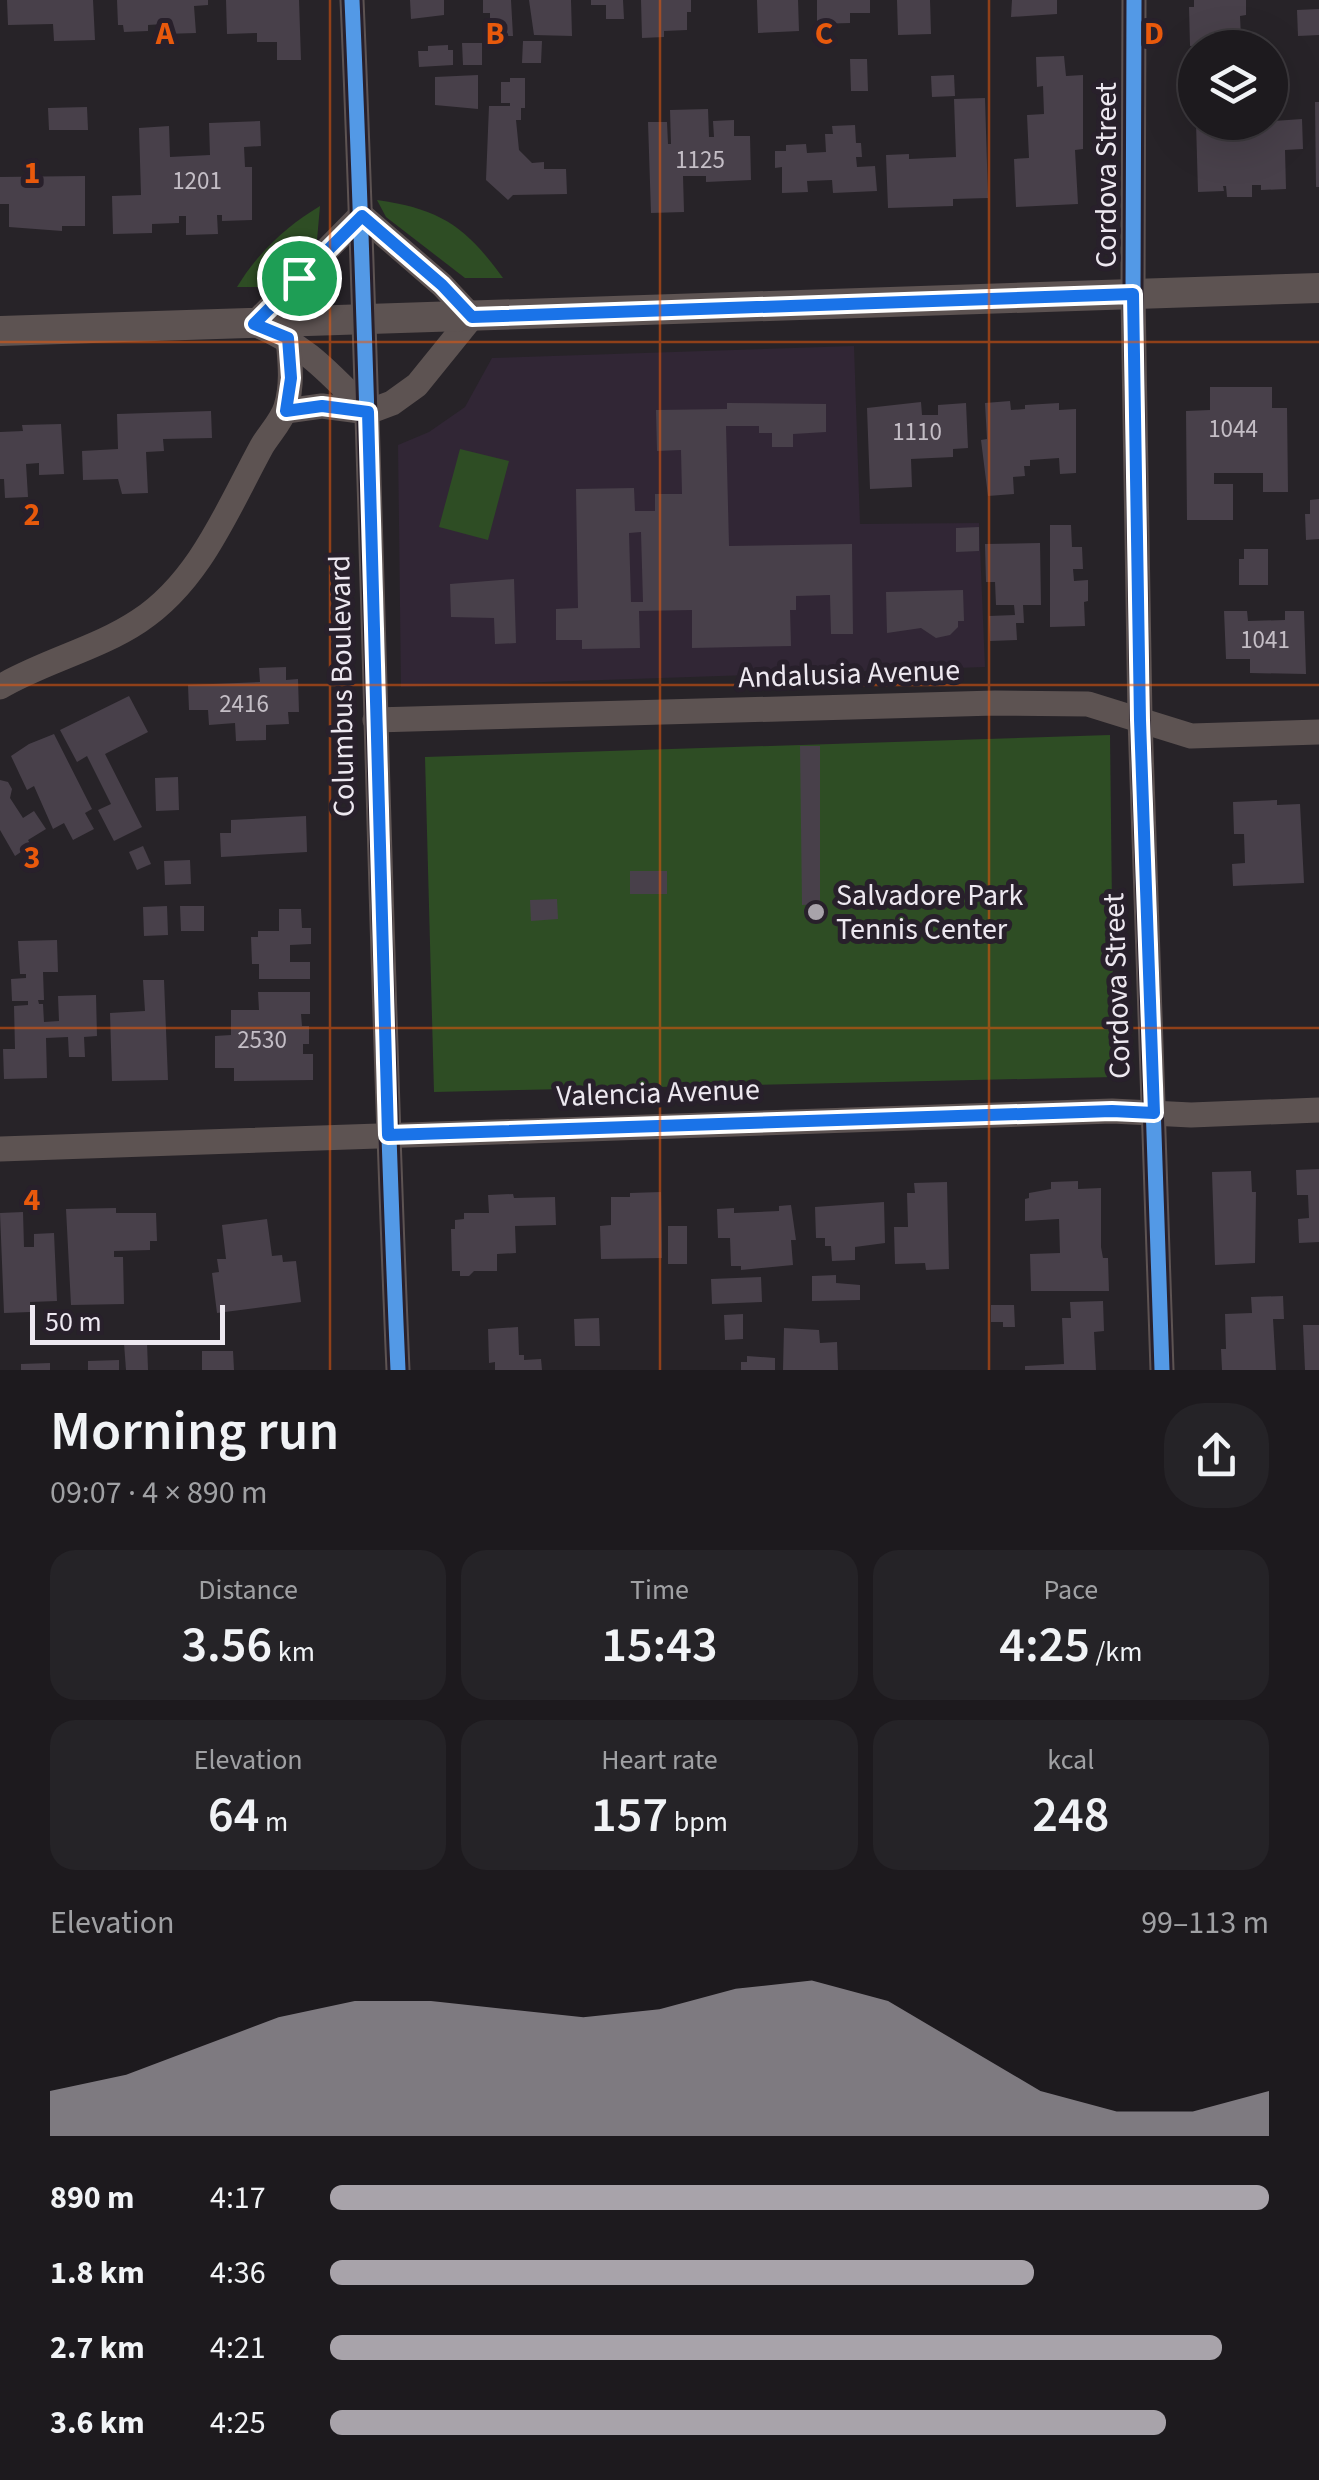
<!DOCTYPE html>
<html lang="en">
<head>
<meta charset="utf-8">
<style>
	body { margin:0; font-family:"Source Sans 3",sans-serif; background:#252327; color:#f1f3f6; height:100vh; display:flex; flex-direction:column; font-size:38px; white-space:nowrap }
	* { box-sizing:border-box; margin:0 }
	p { font-size:32px; color:#a0a1a4 }
	.icon { flex:none; width:55px; height:55px; fill:none; stroke:currentColor; stroke-width:2; stroke-linecap:round; stroke-linejoin:round }
	.map { position:relative; height:1370px; overflow:hidden }
	.side { display:flex; flex-direction:column; background:#1d1a1e; flex:1 }
	.side>* { flex:none }
	.buttons { position:absolute; left:1178px; top:30px; display:grid; gap:20px }
	.buttons a { display:grid; place-items:center; width:110px; height:110px; border-radius:50%; background:#1d1a1e; box-shadow:0 10px 40px #0002,0 0 0 2px #3b383c; font-size:50px }
	.scale { position:absolute; left:30px; bottom:25px; width:195px; box-sizing:border-box; padding-left:10px; border:5px solid #ede8f0; border-top:0; font-size:28px; line-height:35px; white-space:nowrap; color:#ede8f0; -webkit-text-stroke:8px #28202b; paint-order:stroke }
	.pin { position:absolute; display:grid; place-items:center; width:85px; height:85px; color:#fff; margin:-42px; border:5px solid #fff; border-radius:50%; box-shadow:0 2px 10px #0007 }
	.round { display:grid; place-items:center; flex:none; width:105px; height:105px; border-radius:40px; background:#252327 }
	.headline { display:flex; align-items:center; justify-content:space-between; height:170px; padding:0 50px }
	h1 { font-size:55px; font-weight:600; line-height:75px }
	.figures { display:grid; grid-template-columns:repeat(3,1fr); gap:15px; height:170px; padding:10px 50px }
	.figures div { display:grid; align-content:center; border-radius:25px; background:#252327; text-align:center }
	.figures b { font-size:50px; font-weight:600 }
	.figures small { font-size:28px; font-weight:400 }
	.figures p { font-size:28px }
	.chart { height:280px; padding:20px 50px }
	.chart p { display:flex; justify-content:space-between }
	.chart svg { width:100%; height:180px; margin-top:10px; fill:#a8a3aa; opacity:.7 }
	ul { padding:0 50px; list-style:none; font-size:32px }
	li { display:grid; grid-template-columns:160px 120px 1fr; align-items:center; height:75px }
	li i { height:25px; border-radius:12px; background:#a8a3aa }
	.map>svg:first-child { display:block }
	.built { fill:#312635 }
	.green { fill:#2e4d24 }
	.building { fill:#48404a; fill-rule:evenodd }
	.lines { fill:none; stroke-linecap:round; stroke-linejoin:round }
	.minor { stroke:#5d5352; stroke-width:25 }
	.tertiary { stroke:#5d5352; stroke-width:30 }
	.cycleway-casing { stroke:#28202b; stroke-width:21 }
	.cycleway { stroke:#5399e6; stroke-width:15 }
	.route-casing { stroke:#fff; stroke-width:20 }
	.route { stroke:#1a73e8; stroke-width:12 }
	.grid { fill:none; stroke:#e8590c; stroke-width:2.5; stroke-opacity:0.55 }
	.poi-dot { fill:#a8a3aa; stroke:#28202b; stroke-width:4 }
	.labels { text-anchor:middle; dominant-baseline:central; stroke-width:10; stroke-linejoin:round; paint-order:stroke }
	.number-label { font-size:25px; fill:#c4bec6 }
	.street-label { font-size:30px; fill:#ede8f0; stroke:#28202b }
	.poi-label { font-size:30px; fill:#ede8f0; stroke:#28202b; text-anchor:start }
	.grid-label { font-size:32px; text-anchor:middle; font-weight:bold; fill:#e8590c; stroke:#28202b; stroke-width:10; stroke-linejoin:round; paint-order:stroke }
</style>
</head>
<body>
<div class="map">
<svg width="1319" height="1370" viewBox="0 0 1319 1370">
	<rect width="100%" height="100%" fill="#272328"/>
	<!-- built -->
	<path class="built" d="M854 346 860 524 979 523 985 667 401 687 398 445 429 432 465 407 492 358Z"/>
	<!-- green -->
	<g class="green">
		<path d="M377 200C441 209 466 227 503 278H465L386 217Z"/>
		<path d="M320 206 317 240 269 287H237C258 253 285 227 320 206Z"/>
		<path d="M460 449 509 461 488 540 439 527Z"/>
		<path d="M1110 735 1114 1077 434 1092 425 757Z"/>
	</g>
	<!-- building -->
	<g class="building">
		<path d="M7 0H93L95 40 54 41 53 24 8 25Z"/>
		<path d="M117 0H208V5L194 6 196 33 164 34 163 24 148 25V31L124 32 123 25H118Z"/>
		<path d="M226 0H299L301 60H277V42H257V33L227 34Z"/>
		<path d="M410 0H444V15L411 19Z"/>
		<path d="M483 0H511L513 36H490V13H483Z"/>
		<path d="M529 0H571L572 36 534 35Z"/>
		<path d="M591 0H623L624 19H606V5H591Z"/>
		<path d="M641 0H691V12H687V30L664 31V37L642 38Z"/>
		<path d="M757 0H798L799 31 758 33Z"/>
		<path d="M817 0H870V13H850V23L817 24Z"/>
		<path d="M897 0H930L931 34 898 35Z"/>
		<path d="M1012 0H1057V14L1011 17Z"/>
		<path d="M1194 0H1246V15L1240 16 1241 37H1218V45L1190 46 1189 7H1194Z"/>
		<path d="M1319 9V35L1298 36 1297 10Z"/>
		<path d="M523 41H542L541 63H522Z"/>
		<path d="M462 43H482V65H463Z"/>
		<path d="M448 45V50H453V65L419 67 418 51H428V46Z"/>
		<path d="M1064 56 1066 76 1083 75V149L1075 150 1078 204 1016 207 1014 159 1029 158 1027 115 1044 114 1043 86 1037 87 1036 57Z"/>
		<path d="M850 59H867L868 91H851Z"/>
		<path d="M478 75V109L435 105V77Z"/>
		<path d="M954 75 955 96 932 97 931 76Z"/>
		<path d="M510 78H525V108H521V120H516L519 150 532 163 544 162V169H566L567 194 513 195 508 200 486 180 489 106H510V103H501V82H510Z"/>
		<path d="M985 98 988 198 953 199V206L888 208 886 155 909 154V159L956 157 954 99Z"/>
		<path d="M1315 102H1319V187H1316Z"/>
		<path d="M87 107 88 130H49L48 108Z"/>
		<path d="M708 109 709 137H714L713 121 734 120V136H750L751 180 706 182V176H683L684 212 651 213 648 122H667L668 144H671L670 110Z"/>
		<path d="M1302 119 1303 149 1285 150 1286 189 1261 190V185H1252V197H1227L1226 186H1223L1224 191 1198 192 1196 122H1221L1222 128H1227V122H1249L1252 131 1259 130V122Z"/>
		<path d="M260 121 261 146 244 147 245 167H252V220L222 221V215H217L218 234 186 235V216H179V223L152 224V233L113 234 112 196 141 195 139 128 169 126 170 157 210 155 209 123Z"/>
		<path d="M855 125 856 143H861L862 157H856L857 167 875 166 877 191 833 193 832 180 807 181 808 192 782 193V167L775 168V151H786V145L806 144 807 153 826 152 825 134H833L832 126Z"/>
		<path d="M85 176V226H62V231L9 227V204H0V177Z"/>
		<path d="M1210 387H1272V408H1287L1288 492H1263V473H1214V484H1233V520H1187L1186 411 1210 410Z"/>
		<path d="M1010 401 1011 410 1025 409V405L1059 403V410L1076 409V473L1060 474 1059 458 1030 460V466H1024L1025 476 1013 477 1014 494 988 496 981 440 987 439 985 403Z"/>
		<path d="M921 402 922 415H938V405L966 403 968 448 953 449V457L911 459 912 487 870 489 867 408Z"/>
		<path d="M727 403 826 404V432L793 434V447H772V433H759V426H726L729 546 852 544 853 634H831L830 595 796 596V610H790L791 646 692 648V610L639 611 640 648 582 649V640H556V609L578 608 576 489 634 488 635 511H655V494H682L681 450 657 451 656 410 727 409ZM641 532 643 602H631L629 533Z"/>
		<path d="M211 411 212 438 163 439 164 451 146 452 148 493 122 494 118 479 83 480 82 451 118 449 117 414Z"/>
		<path d="M61 424 64 474 39 475V463L26 464 28 497 5 498 4 479H0V432L23 431 22 425Z"/>
		<path d="M1319 499V539L1306 540 1305 514H1310V500Z"/>
		<path d="M1050 525H1071L1072 547H1082L1083 569H1073L1074 581 1088 580V601L1084 602 1085 626 1050 627Z"/>
		<path d="M979 527V551L956 552V528Z"/>
		<path d="M1040 543 1041 605H1023L1024 623H1016L1017 640 990 641 989 616 1015 615 1014 605H996L995 582H986L985 544Z"/>
		<path d="M1244 549H1268V585H1239V559H1244Z"/>
		<path d="M514 579 516 643 495 644 494 618 451 617 450 584Z"/>
		<path d="M963 590 964 621H958V627L950 635 936 638 921 628 887 633 886 592Z"/>
		<path d="M1224 611H1247L1248 621 1285 620V611H1304L1306 674 1250 673V659H1226Z"/>
		<path d="M286 667V680L298 679 299 712H288L289 724 266 725V740L236 741 235 723 209 725 208 710H189L188 685 260 682 259 668Z"/>
		<path d="M129 696 148 732 105 754 142 827 114 841 98 810 111 804 87 756 77 762 60 730Z"/>
		<path d="M54 734 92 809 85 813 94 829 73 840 64 823 53 829 34 786 27 790 11 756 29 744Z"/>
		<path d="M800 746H820V904L802 905Z"/>
		<path d="M178 777 179 810 156 811 155 778Z"/>
		<path d="M0 780 8 782 12 789 10 798 23 818 34 811 46 829 28 840 31 845 15 856 0 830Z"/>
		<path d="M1277 800V805L1300 804 1304 883 1233 886 1232 864 1245 863 1244 834H1234L1233 802Z"/>
		<path d="M306 816 307 852 221 857 220 833H231V820Z"/>
		<path d="M143 846 151 864 137 870 129 852Z"/>
		<path d="M190 860 191 884 165 885 164 861Z"/>
		<rect x="630" y="871" width="37" height="23"/>
		<path d="M557 899 558 919 531 921 530 900Z"/>
		<path d="M167 906 168 935 144 936 143 907Z"/>
		<path d="M180 906H204V931H181Z"/>
		<path d="M279 909H301L302 928H311V944L290 945V962H310V979H259V964H252L251 937H258V931H279Z"/>
		<path d="M57 940 58 972H43L44 1000H38L39 1004H43L44 1022 59 1021 58 996 96 995 97 1036 84 1037 85 1057H69L68 1037 46 1038 47 1078 4 1079 3 1049H15L14 1006 28 1005V1001H12L11 979 26 978V974H20L18 941Z"/>
		<path d="M143 980H164L168 1080 112 1081 110 1013 145 1011Z"/>
		<path d="M258 992H310V1014H301L302 1026H309V1044H303V1054H313V1080L234 1081V1068H215V1036L231 1035V1010H259Z"/>
		<path d="M1319 1169V1242L1299 1243 1298 1219 1309 1218 1308 1195H1297L1296 1170Z"/>
		<path d="M1251 1171 1252 1192H1256L1255 1263 1215 1265 1212 1172Z"/>
		<path d="M1078 1181V1189L1101 1188V1247L1103 1258H1108L1109 1291H1031L1030 1254 1060 1253 1059 1219 1025 1221V1199L1029 1198V1193L1051 1189V1182Z"/>
		<path d="M947 1182 949 1269 926 1270 925 1263 895 1264 894 1227H908L907 1193H915L914 1183Z"/>
		<path d="M661 1192 662 1258 601 1259 600 1226 611 1225V1197H630V1193Z"/>
		<path d="M513 1194 514 1198 555 1197 556 1225 515 1226 516 1253 497 1254V1271H474L469 1276H460V1271H452L451 1229H455V1220L464 1219V1213H489L488 1195Z"/>
		<path d="M884 1202 885 1243 855 1247V1260L832 1261 831 1246H825V1238H816L815 1207Z"/>
		<path d="M791 1205 796 1240H791L793 1265 741 1270V1266H731L730 1238H718L717 1209 734 1208V1213L779 1211V1206Z"/>
		<path d="M116 1208V1213H156L157 1241H150V1250L114 1251V1257H123L124 1304 71 1305 66 1209Z"/>
		<path d="M23 1212 24 1247H34V1234L54 1233 57 1301 30 1302V1312L4 1313 0 1213Z"/>
		<path d="M267 1219 272 1256 282 1255 283 1262 296 1261 301 1302 217 1313 212 1273 219 1272 217 1259H226L222 1225Z"/>
		<rect x="668" y="1226" width="19" height="38"/>
		<path d="M836 1275V1283L860 1285V1300L812 1301V1276Z"/>
		<path d="M761 1277 762 1302 712 1304 711 1279Z"/>
		<path d="M1283 1296 1284 1319H1273L1276 1370H1222L1221 1349H1226L1225 1314 1252 1313 1251 1297Z"/>
		<path d="M1103 1301 1104 1331 1094 1332 1096 1370H1025V1366L1064 1364 1062 1318H1071L1070 1302Z"/>
		<path d="M991 1305H1014L1015 1327H1003V1322H991Z"/>
		<path d="M743 1314V1339L725 1340 724 1315Z"/>
		<path d="M599 1318 600 1346H575L574 1319Z"/>
		<path d="M1303 1325H1319V1370H1305Z"/>
		<path d="M518 1327 519 1355H524V1360L541 1359 542 1370H495V1362L489 1363 488 1329Z"/>
		<path d="M784 1328 819 1330 820 1343 837 1342 838 1370H783Z"/>
		<path d="M147 1342 148 1370H126L124 1343Z"/>
		<path d="M202 1351H233L234 1370H202Z"/>
		<path d="M747 1356 775 1358V1370H741V1362H747Z"/>
		<path d="M119 1360V1370H88V1361Z"/>
		<path d="M50 1363V1370H21V1364Z"/>
	</g>
	<g class="lines">
		<!-- minor -->
		<g class="minor">
			<path d="M352 0C372 457 378 913 398 1370"/>
			<path d="M1134 0 1133 294 1140 719 1162 1370"/>
			<path d="M286 411 322 406 368 412 392 403 417 385 472 317 442 285 361 215 254 324C306 345 329 373 368 412"/>
			<path d="M0 687C44 661 97 649 139 621 200 581 228 508 262 446 269 434 282 421 286 407 293 384 290 361 288 338"/>
			<path d="M375 720 995 703 1088 704 1191 736 1319 732"/>
			<path d="M0 1149 1112 1111 1191 1115 1319 1110"/>
		</g>
		<!-- tertiary -->
		<path class="tertiary" d="M0 331 1319 288"/>
		<defs>
			<g id="cycleway">
				<path d="M352 0C372 457 378 913 398 1370"/>
				<path d="M1134 0 1133 294 1140 719 1162 1370"/>
			</g>
		</defs>
		<!-- cycleway casing -->
		<use href="#cycleway" class="cycleway-casing"/>
		<!-- cycleway -->
		<use href="#cycleway" class="cycleway"/>
	</g>
	<g class="lines">
		<defs>
			<path id="route" d="M362 216 442 285 472 317 1133 294 1140 720 1154 1113 1112 1111 388 1135 368 412 322 406 286 411 291 378 288 338 254 324Z"/>
		</defs>
		<!-- route casing -->
		<use href="#route" class="route-casing"/>
		<!-- route -->
		<use href="#route" class="route"/>
	</g>
	<!-- grid -->
	<path class="grid" d="M330 0V1370M660 0V1370M989 0V1370M0 342H1319M0 685H1319M0 1028H1319"/>
	<!-- markers -->
	<circle class="poi-dot" cx="816" cy="912" r="10"/>
	<g class="labels">
		<!-- number labels -->
		<g class="number-label">
			<text x="700" y="160">1125</text>
			<text x="197" y="181">1201</text>
			<text x="1233" y="429">1044</text>
			<text x="917" y="432">1110</text>
			<text x="1265" y="640">1041</text>
			<text x="244" y="704">2416</text>
			<text x="262" y="1040">2530</text>
		</g>
		<!-- street labels -->
		<g class="street-label">
			<text transform="translate(1106 175) rotate(-90)">Cordova Street</text>
			<text transform="translate(849 674) rotate(-2)">Andalusia Avenue</text>
			<text transform="translate(342 686) rotate(-91)">Columbus Boulevard</text>
			<text transform="translate(1117 986) rotate(-92)">Cordova Street</text>
			<text transform="translate(658 1093) rotate(-2)">Valencia Avenue</text>
		</g>
		<!-- poi labels -->
		<g class="poi-label">
			<text x="836" y="895">Salvadore Park<tspan x="836" dy="34">Tennis Center</tspan></text>
		</g>
	</g>
	<g class="grid-label">
		<text x="165" y="44">A</text>
		<text x="495" y="44">B</text>
		<text x="824" y="44">C</text>
		<text x="1154" y="44">D</text>
		<text x="32" y="183">1</text>
		<text x="32" y="525">2</text>
		<text x="32" y="868">3</text>
		<text x="32" y="1210">4</text>
	</g>
</svg>
<div class="buttons">
<a><svg class="icon" aria-label="layers" viewBox="0 0 24 24"><path d="M12 4l9 5-9 5-9-5zM3 14l9 5 9-5"/></svg></a>
</div>
<div class="scale">50 m</div>
<div class="pin" style="left:299px;top:278px;background:#1e9e55"><svg class="icon" aria-label="arrive" viewBox="0 0 24 24"><path d="M6 21V4h12l-3 4 3 4H6"/></svg></div>
</div>
<section class="side">
<div class="headline"><div><h1>Morning run</h1><p>09:07 · 4 × 890 m</p></div><a class="round"><svg class="icon" aria-label="share" viewBox="0 0 24 24"><path d="M12 15V3M7 8l5-5 5 5M5 13v7h14v-7"/></svg></a></div>
<div class="figures">
<div><p>Distance</p><b>3.56<small> km</small></b></div>
<div><p>Time</p><b>15:43</b></div>
<div><p>Pace</p><b>4:25<small> /km</small></b></div>
</div>
<div class="figures">
<div><p>Elevation</p><b>64<small> m</small></b></div>
<div><p>Heart rate</p><b>157<small> bpm</small></b></div>
<div><p>kcal</p><b>248</b></div>
</div>
<div class="chart"><p><span>Elevation</span>99–113 m</p>
<svg viewBox="0 0 160 44" preserveAspectRatio="none"><path d="M0 44V33L10 29L20 22L30 15L40 11L50 11L60 13L70 15L80 13L90 8L100 6L110 11L120 22L130 33L140 38L150 38L160 33V44z"/></svg>
</div>
<ul>
<li><b>890 m</b>4:17<i style="width:100%"></i></li>
<li><b>1.8 km</b>4:36<i style="width:75%"></i></li>
<li><b>2.7 km</b>4:21<i style="width:95%"></i></li>
<li><b>3.6 km</b>4:25<i style="width:89%"></i></li>
</ul>
</section>
</body>
</html>
